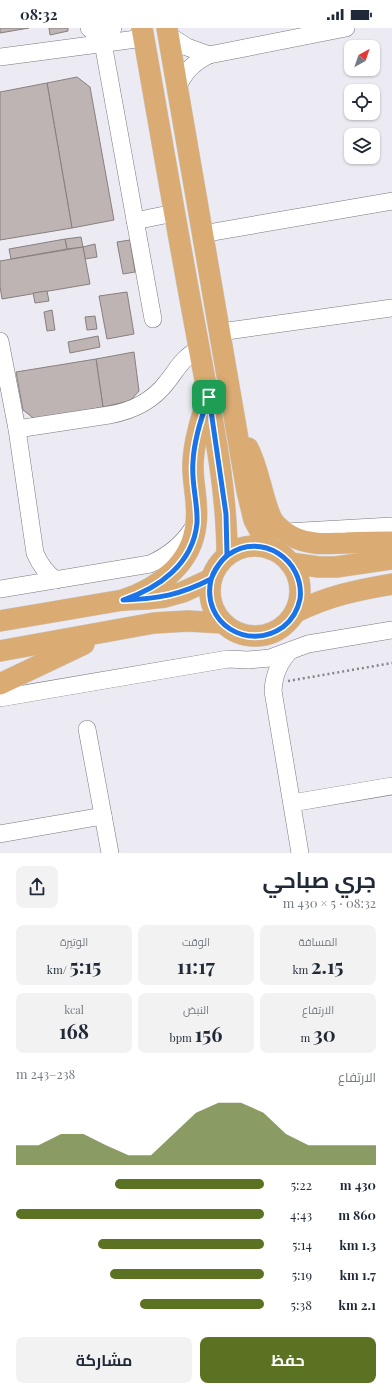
<!DOCTYPE html>
<html lang="ar">
<head>
<meta charset="utf-8">
<style>
	body { margin:0; font-family:"Playfair Display",Cairo,serif; background:#f2f2f3; color:#1f2937; direction:rtl; height:100vh; display:flex; flex-direction:column; font-size:15px; white-space:nowrap }
	* { box-sizing:border-box; margin:0 }
	p { font-size:13px; color:#747a83 }
	.icon { flex:none; width:22px; height:22px; fill:none; stroke:currentColor; stroke-width:2; stroke-linecap:round; stroke-linejoin:round }
	.map { position:relative; height:825px; overflow:hidden; direction:ltr }
	.side { display:flex; flex-direction:column; background:#fff; flex:1 }
	.side>* { flex:none }
	.needle { width:26px; rotate:40deg }
	.buttons { position:absolute; left:344px; top:12px; display:grid; gap:8px }
	.buttons a { display:grid; place-items:center; width:36px; height:36px; border-radius:8px; background:#fff; box-shadow:0 1px 3px #0004; font-size:20px }
	.pin { position:absolute; display:grid; place-items:center; width:34px; height:34px; color:#fff; margin:-17px; border-radius:8px; box-shadow:0 2px 6px #0006 }
	.round { display:grid; place-items:center; flex:none; width:42px; height:42px; border-radius:8px; background:#f2f2f3 }
	.head { display:flex; align-items:center; justify-content:space-between; height:68px; padding:0 16px }
	h1 { font-size:22px; font-weight:700; line-height:30px }
	.figures { display:grid; grid-template-columns:repeat(3,1fr); gap:6px; height:68px; padding:4px 16px }
	.figures div { display:grid; align-content:center; border-radius:8px; background:#f2f2f3; text-align:center }
	.figures b { font-size:20px; font-weight:700 }
	.figures small { font-size:11px; font-weight:400 }
	.figures p { font-size:11px }
	.chart { height:112px; padding:8px 16px }
	.chart p { display:flex; justify-content:space-between }
	.chart svg { width:100%; height:72px; margin-top:4px; fill:#5b7223; opacity:.7 }
	.button { display:flex; gap:8px; margin-top:auto; padding:8px 16px }
	.button a { flex:1; height:46px; border-radius:8px; background:#5b7223; color:#fff; font-size:16px; font-weight:700; line-height:46px; text-align:center }
	.button a+a { background:#f2f2f3; color:#1f2937 }
	ul { padding:0 16px; list-style:none; font-size:13px }
	li { display:grid; grid-template-columns:64px 48px 1fr; align-items:center; height:30px }
	li i { height:10px; border-radius:5px; background:#5b7223 }
	.status { display:flex; justify-content:space-between; align-items:center; height:28px; padding:0 20px; background:#fff; direction:ltr }
	.status svg { height:11px; fill:currentColor }
	.map>svg:first-child { display:block }
	.building { fill:#beb4b4; stroke:#887f7e }
	.lines { fill:none; stroke-linecap:round; stroke-linejoin:round }
	.minor-casing { stroke:#7a787f; stroke-width:18 }
	.major-casing { stroke:#ccc; stroke-width:22 }
	.path { stroke:#848489; stroke-width:2.5; stroke-dasharray:2 3; stroke-linecap:butt }
	.minor { stroke:#fff; stroke-width:17 }
	.major { stroke:#daac73; stroke-width:21 }
	.route-casing { stroke:#fff; stroke-width:8 }
	.route { stroke:#1a73e8; stroke-width:5 }
</style>
</head>
<body>
<div class="status"><b>08:32</b><svg viewBox="0 0 49 12"><path d="M0 12V9h3v3zM5 12V6h3v6zM10 12V3h3v9zM15 12V0h3v12zM26 1h20v11H26zM47 4h2v5h-2z"/></svg></div>
<div class="map">
<svg width="392" height="825" viewBox="0 0 392 825">
	<rect width="100%" height="100%" fill="#ecebf3"/>
	<!-- building -->
	<g class="building">
		<path d="M0 0H29L0 5Z"/>
		<path d="M49 0H68V3L50 7Z"/>
		<path d="M77 49 90 59 114 192 72 200 47 55Z"/>
		<path d="M47 55 72 200 0 212V64Z"/>
		<path d="M81 209 83 219 67 221 65 211Z"/>
		<path d="M65 211 67 221 11 231 9 221Z"/>
		<path d="M130 212 135 244 123 246 117 214Z"/>
		<path d="M95 216 97 229 85 231 83 219Z"/>
		<path d="M83 219 90 256 2 271 0 258V233Z"/>
		<path d="M47 263 49 273 35 275 33 265Z"/>
		<path d="M127 264 134 306 107 311 99 268Z"/>
		<path d="M52 282 55 302 47 303 44 284Z"/>
		<path d="M95 288 97 301 87 302 85 289Z"/>
		<path d="M98 308 100 319 70 325 68 314Z"/>
		<path d="M134 324 139 363 130 373 103 379 96 331Z"/>
		<path d="M96 331 103 379 36 392 23 382 16 344Z"/>
	</g>
	<g class="lines">
		<defs>
			<g id="minor">
				<path d="M89 0C96 7 106 7 113 0"/>
				<path d="M167 6 187 19 209 27"/>
				<path d="M103 15 153 291"/>
				<path d="M0 29 144 10"/>
				<path d="M177 61C184 44 193 35 209 27L346 0"/>
				<path d="M135 193 174 185"/>
				<path d="M202 206 392 173"/>
				<path d="M220 304 392 280"/>
				<path d="M0 313 17 401 35 525C40 537 46 545 56 552"/>
				<path d="M17 401 109 387C132 383 152 374 167 354 178 340 182 330 199 321"/>
				<path d="M286 504 392 498"/>
				<path d="M0 561 150 536C168 528 182 517 193 500"/>
				<path d="M290 623C279 634 274 646 273 663L300 825"/>
				<path d="M0 670 228 631 248 632 270 630 308 616 392 602"/>
				<path d="M87 701 110 825"/>
				<path d="M292 775 392 758"/>
				<path d="M0 806 103 788"/>
			</g>
			<g id="major">
				<path d="M142 0C160 101 177 202 196 303 209 377 227 452 227 527"/>
				<path d="M167 0 247 463 254 492 270 521"/>
				<path d="M248 420C259 441 261 465 270 487 275 501 295 512 309 514 321 517 334 515 346 515 361 514 377 514 392 514"/>
				<circle cx="255" cy="563" r="45"/>
				<path d="M290 535 319 539H336L392 531"/>
				<path d="M123 572C159 560 192 536 196 496 199 475 192 455 193 435 194 414 200 393 207 373"/>
				<path d="M296 584C328 568 357 562 392 556"/>
				<path d="M0 593 123 572 147 571 165 569 183 564 211 551"/>
				<path d="M0 623 154 595 188 593 223 595"/>
				<path d="M0 656 84 616"/>
			</g>
		</defs>
		<!-- minor casing -->
		<use href="#minor" class="minor-casing"/>
		<!-- major casing -->
		<use href="#major" class="major-casing"/>
		<!-- path -->
		<path class="path" d="M288 653 392 635"/>
		<!-- minor -->
		<use href="#minor" class="minor"/>
		<!-- major -->
		<use href="#major" class="major"/>
	</g>
	<g class="lines">
		<defs>
			<path id="route" d="M209 369 226 486 227 527C220 534 213 542 211 552 201 595 248 624 283 599 292 592 298 581 300 571 305 532 261 503 228 527 220 533 215 542 211 551 180 567 158 571 123 572 159 560 193 536 197 495 198 475 191 454 193 434 194 411 201 390 209 369"/>
		</defs>
		<!-- route casing -->
		<use href="#route" class="route-casing"/>
		<!-- route -->
		<use href="#route" class="route"/>
	</g>
</svg>
<div class="buttons">
<a><svg class="needle" viewBox="-14 -14 28 28"><path d="M0-13l5 13h-10z" fill="#e53935"/><path d="M0 13l5-13h-10z" fill="#747a83"/></svg></a>
<a><svg class="icon" aria-label="locate" viewBox="0 0 24 24"><circle cx="12" cy="12" r="6"/><path d="M12 2v4M12 18v4M2 12h4M18 12h4"/></svg></a>
<a><svg class="icon" aria-label="layers" viewBox="0 0 24 24"><path d="M12 4l9 5-9 5-9-5zM3 14l9 5 9-5"/></svg></a>
</div>
<div class="pin" style="left:209px;top:369px;background:#1e9e55"><svg class="icon" aria-label="arrive" viewBox="0 0 24 24"><path d="M6 21V4h12l-3 4 3 4H6"/></svg></div>
</div>
<section class="side">
<div class="head"><div><h1>جري صباحي</h1><p>08:32 · 5 × 430 m</p></div><a class="round"><svg class="icon" aria-label="share" viewBox="0 0 24 24"><path d="M12 15V3M7 8l5-5 5 5M5 13v7h14v-7"/></svg></a></div>
<div class="figures">
<div><p>المسافة</p><b>2.15<small> km</small></b></div>
<div><p>الوقت</p><b>11:17</b></div>
<div><p>الوتيرة</p><b>5:15<small> /km</small></b></div>
</div>
<div class="figures">
<div><p>الارتفاع</p><b>30<small> m</small></b></div>
<div><p>النبض</p><b>156<small> bpm</small></b></div>
<div><p>kcal</p><b>168</b></div>
</div>
<div class="chart"><p><span>الارتفاع</span>238–243 m</p>
<svg viewBox="0 0 160 44" preserveAspectRatio="none"><path d="M0 44V32L10 32L20 25L30 25L40 32L50 38L60 38L70 25L80 12L90 6L100 6L110 12L120 25L130 32L140 32L150 32L160 32V44z"/></svg>
</div>
<ul>
<li><b>430 m</b>5:22<i style="width:60%"></i></li>
<li><b>860 m</b>4:43<i style="width:100%"></i></li>
<li><b>1.3 km</b>5:14<i style="width:67%"></i></li>
<li><b>1.7 km</b>5:19<i style="width:62%"></i></li>
<li><b>2.1 km</b>5:38<i style="width:50%"></i></li>
</ul>
<div class="button"><a>حفظ</a><a>مشاركة</a></div>
</section>
</body>
</html>
